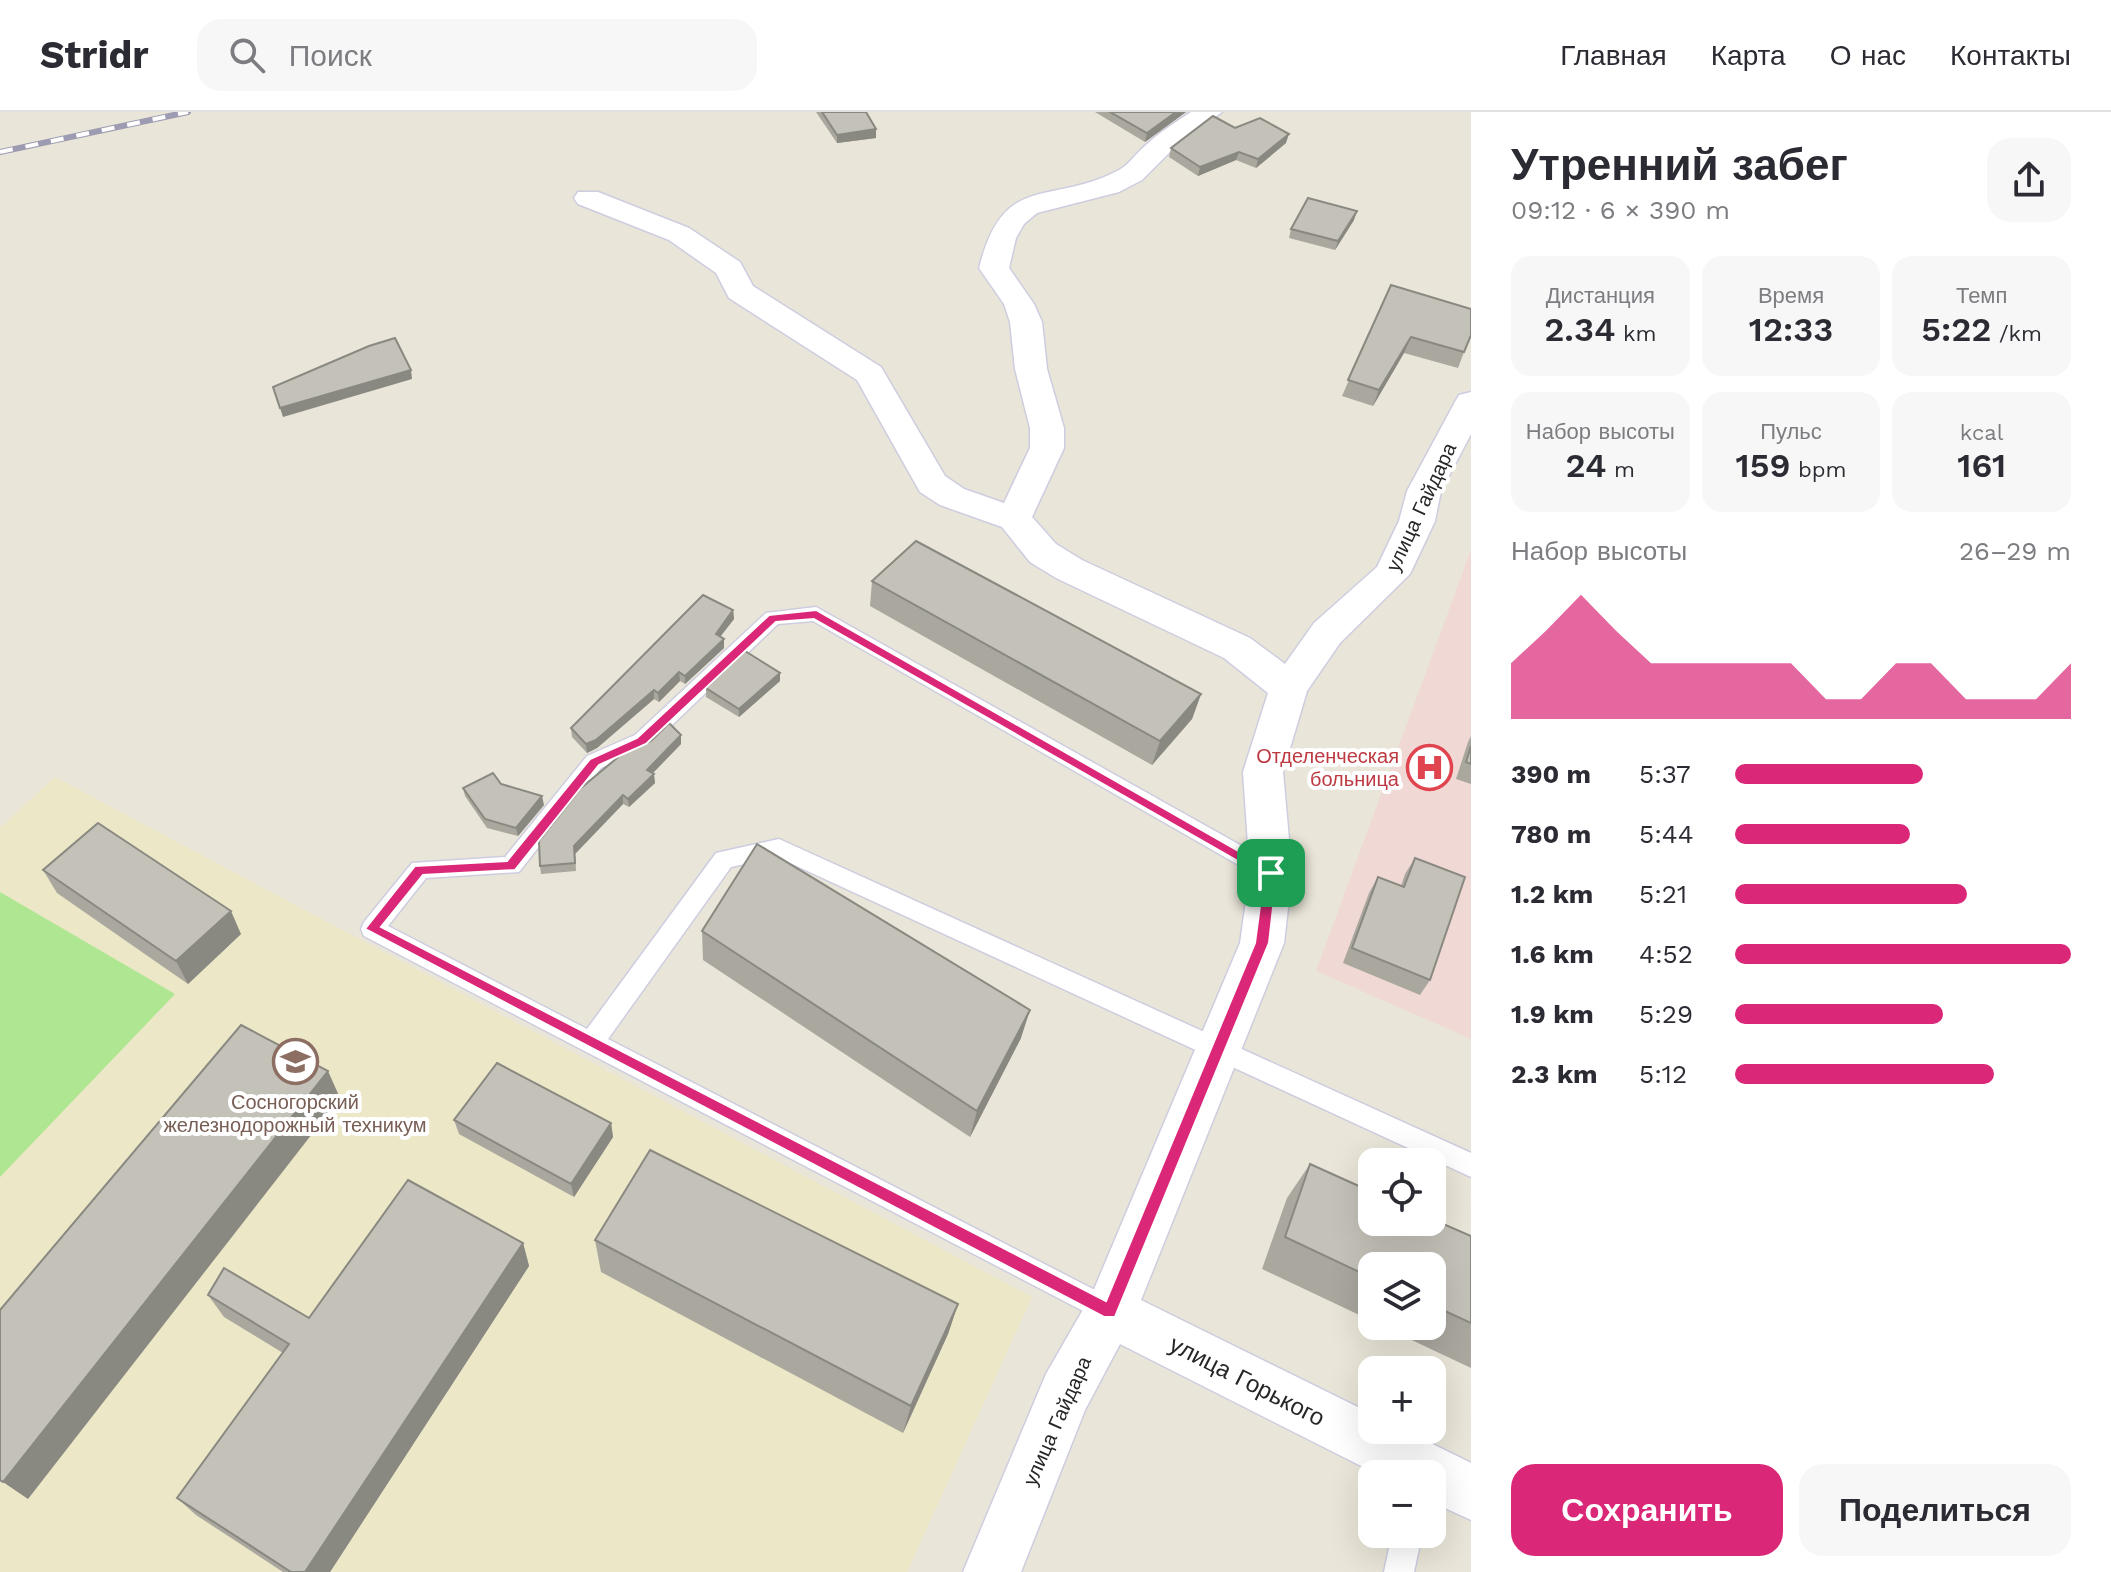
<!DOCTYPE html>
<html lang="ru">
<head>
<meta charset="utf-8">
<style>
	body { margin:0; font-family:"Work Sans",sans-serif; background:#f7f7f7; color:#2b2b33; height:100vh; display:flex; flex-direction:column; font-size:30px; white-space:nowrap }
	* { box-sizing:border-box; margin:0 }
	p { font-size:26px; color:#7c7c81 }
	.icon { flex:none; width:44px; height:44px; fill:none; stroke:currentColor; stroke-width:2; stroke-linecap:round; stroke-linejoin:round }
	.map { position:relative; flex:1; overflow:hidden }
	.details { display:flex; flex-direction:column; background:#fff; width:640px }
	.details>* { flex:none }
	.controls { position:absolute; left:1358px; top:1036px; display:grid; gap:16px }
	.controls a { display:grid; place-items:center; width:88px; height:88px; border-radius:16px; background:#fff; box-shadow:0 8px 32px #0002; font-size:40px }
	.pin { position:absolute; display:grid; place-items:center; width:68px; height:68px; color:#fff; margin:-34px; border-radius:16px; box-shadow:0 4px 12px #0006 }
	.round { display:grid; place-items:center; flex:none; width:84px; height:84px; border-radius:24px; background:#f7f7f7 }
	.head { display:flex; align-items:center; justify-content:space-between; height:136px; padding:0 40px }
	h1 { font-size:44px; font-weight:600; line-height:60px }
	.stats { display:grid; grid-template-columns:repeat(3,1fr); gap:12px; height:136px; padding:8px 40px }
	.stats div { display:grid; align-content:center; border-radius:20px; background:#f7f7f7; text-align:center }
	.stats b { font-size:34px; font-weight:600 }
	.stats small { font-size:22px; font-weight:400 }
	.stats p { font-size:22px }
	.chart { height:224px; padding:16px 40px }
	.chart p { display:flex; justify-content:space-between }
	.chart svg { width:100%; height:144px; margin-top:8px; fill:#db2777; opacity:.7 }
	.cta { display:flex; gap:16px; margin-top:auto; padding:16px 40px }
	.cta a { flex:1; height:92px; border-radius:24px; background:#db2777; color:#fff; font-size:32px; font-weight:600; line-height:92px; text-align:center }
	.cta a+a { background:#f7f7f7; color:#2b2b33 }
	ul { padding:0 40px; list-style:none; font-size:26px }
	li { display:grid; grid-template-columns:128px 96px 1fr; align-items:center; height:60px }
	li i { height:20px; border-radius:10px; background:#db2777 }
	header { display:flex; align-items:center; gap:48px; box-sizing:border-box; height:112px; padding:0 40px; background:#fff; border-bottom:2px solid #e1e1e2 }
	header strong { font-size:38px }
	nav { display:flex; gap:44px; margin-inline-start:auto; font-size:28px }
	.search { width:560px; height:72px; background:#f7f7f7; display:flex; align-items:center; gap:20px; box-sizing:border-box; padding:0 28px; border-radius:24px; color:#7c7c81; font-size:30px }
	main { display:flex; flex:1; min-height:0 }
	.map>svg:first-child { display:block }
	.education { fill:#ebe7c7 }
	.medical { fill:#f0d9d5 }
	.pitch { fill:#afe691 }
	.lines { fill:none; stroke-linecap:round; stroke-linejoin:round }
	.lane-casing { stroke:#cecde0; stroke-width:3 }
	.street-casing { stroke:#cecde0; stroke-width:3 }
	.lane { fill:#fff; fill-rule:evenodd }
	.street { fill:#fff; fill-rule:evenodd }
	.rail-casing { stroke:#9d9bb1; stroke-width:6 }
	.rail { stroke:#fff; stroke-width:4; stroke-dasharray:13; stroke-linecap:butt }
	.wall { fill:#a9a79e }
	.shaded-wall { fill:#898881 }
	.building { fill:#c4c2b8; stroke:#898881; stroke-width:2 }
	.route { fill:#db2777; stroke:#fff; stroke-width:2; fill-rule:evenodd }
	.labels { text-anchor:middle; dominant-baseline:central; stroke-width:8; stroke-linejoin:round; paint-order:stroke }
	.street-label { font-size:20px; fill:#262626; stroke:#fff }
	.health-label { font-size:20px; fill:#be3a42; stroke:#fff; text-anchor:end }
	.education-label { font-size:20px; fill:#785e54; stroke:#fff }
	.near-street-label { font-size:24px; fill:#262626; stroke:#fff }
</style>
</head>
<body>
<header>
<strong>Stridr</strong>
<div class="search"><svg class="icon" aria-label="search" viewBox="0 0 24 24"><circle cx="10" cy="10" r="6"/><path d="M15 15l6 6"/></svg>Поиск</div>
<nav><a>Главная</a><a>Карта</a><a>О нас</a><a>Контакты</a></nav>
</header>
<main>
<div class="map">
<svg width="1471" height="1460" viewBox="0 0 1471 1460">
	<rect width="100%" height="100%" fill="#e9e5d8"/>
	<!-- education -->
	<path class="education" d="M55 665 1032 1185 907 1460H0V716Z"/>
	<!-- medical -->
	<path class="medical" d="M1471 438V927L1316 859Z"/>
	<!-- pitch -->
	<path class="pitch" d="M0 780 175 882 0 1065Z"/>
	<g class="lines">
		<defs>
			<g id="lane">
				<path d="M816 495 1279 755 1282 761 1279 767H1263L813 509 778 512 649 635 601 656 519 760 426 766 388 814 587 917 716 741 779 727 1471 1041V1065L777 745 731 755 608 927 1120 1191 1124 1200 1120 1209 1110 1213 364 824 361 817 364 810 412 751 505 745 587 644 635 623 766 501Z"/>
				<path d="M1392 1422H1422L1414 1460H1384Z"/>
			</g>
			<path id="street" d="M1191 0H1222L1170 40 1142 68 1119 80 1037 101 1024 112 1016 126 1009 156 1034 192 1042 210 1047 257 1064 316V336L1032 405 1056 432 1082 448 1250 526 1285 552 1314 511 1377 455 1399 409 1407 379 1455 290 1459 283 1471 280V322L1441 379 1435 409 1410 462 1340 531 1307 579 1283 660 1292 761 1284 831 1141 1188 1372 1302V1318H1404L1471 1351V1408L1432 1390V1362H1377L1120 1232 1085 1298 1021 1460H963L1046 1262 1092 1182 1240 831 1250 761 1243 660 1268 581 1224 546 1056 466 1030 450 1002 415 940 393 920 380 857 268 729 186 716 161 669 128 578 92 574 86 578 80H598L689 116 740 150 753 174 881 255 945 364 964 377 1004 391 1030 336V316L1015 257 1010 210 1004 192 979 156C1004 58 1049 95 1119 58 1130 52 1136 41 1146 33 1160 20 1176 10 1191 0Z"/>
		</defs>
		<!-- lane casing -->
		<use href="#lane" class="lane-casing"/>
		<!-- street casing -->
		<use href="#street" class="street-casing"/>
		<!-- lane -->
		<use href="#lane" class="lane"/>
		<!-- street -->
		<use href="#street" class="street"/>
		<defs>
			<path id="rail" d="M0 40 188 0"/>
		</defs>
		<!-- rail casing -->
		<use href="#rail" class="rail-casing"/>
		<!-- rail -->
		<use href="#rail" class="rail"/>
	</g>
	<!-- wall -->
	<g class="wall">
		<path d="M816 0H866L876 17V26L837 31Z"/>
		<path d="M1095 0H1186L1145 30Z"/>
		<path d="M1235 16 1286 31 1256 56 1236 48 1198 64 1169 45 1171 36Z"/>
		<path d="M1354 108 1335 138 1289 126 1291 117Z"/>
		<path d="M1391 173 1464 240 1458 256 1404 241 1373 294 1342 284Z"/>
		<path d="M872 469 1201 582 1192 607 1152 653 870 494Z"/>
		<path d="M733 498 734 507 720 525 724 527V536L685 572 680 569 659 590 654 587 597 636 587 641 572 625 571 616Z"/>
		<path d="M780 561V569L739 605 706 585V576Z"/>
		<path d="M681 623V632L653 661 655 671 629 695 623 692 575 742 576 759 541 762 540 754Z"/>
		<path d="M1471 624V672L1456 667 1468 630Z"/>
		<path d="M501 672 544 693 518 724 487 716 465 684 463 676Z"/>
		<path d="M1415 746 1430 868 1420 883 1343 851 1369 781 1378 765 1401 774 1405 762Z"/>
		<path d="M43 758 241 822 188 872 57 781Z"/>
		<path d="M702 819 1021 926 970 1025 703 848Z"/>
		<path d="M454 1008 611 1011 613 1025 574 1085 459 1022Z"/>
		<path d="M1310 1052 1471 1124V1256L1382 1214H1432V1154H1372V1209L1262 1157 1287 1086Z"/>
		<path d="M595 1128 958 1192 948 1222 903 1321 601 1160Z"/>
		<path d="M523 1131 529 1154 330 1460H283L196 1403 177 1386 283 1241 224 1205 208 1183 309 1206Z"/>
	</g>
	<!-- shaded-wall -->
	<g class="shaded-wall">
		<path d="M1176 0H1186L1145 30 1147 21Z"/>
		<path d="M876 17V26L837 31V23Z"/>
		<path d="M1289 22 1286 31 1256 56 1258 47Z"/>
		<path d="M1239 40 1236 48 1198 64 1200 55Z"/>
		<path d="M1357 99 1354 108 1335 138 1338 129Z"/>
		<path d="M1411 225 1404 241 1373 294 1379 278Z"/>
		<path d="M411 258 412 267 283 305 280 296Z"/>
		<path d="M733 498 734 507 716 530V522Z"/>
		<path d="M724 527V536L685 572V564Z"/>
		<path d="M679 560 680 569 659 590 658 581Z"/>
		<path d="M780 561V569L739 605V597Z"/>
		<path d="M654 578V587L597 636 587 641 586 632Z"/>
		<path d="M1201 582 1192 607 1152 653 1160 629Z"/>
		<path d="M681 623V632L648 666 647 658Z"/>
		<path d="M654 662 655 671 629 695 628 687Z"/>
		<path d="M623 683V692L575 742 576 759 574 734Z"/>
		<path d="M542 684 544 693 518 724 516 716Z"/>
		<path d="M231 799 241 822 188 872 176 849Z"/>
		<path d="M1030 898 1021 926 970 1025 977 999Z"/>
		<path d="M328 959 340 986 28 1387 3 1370Z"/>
		<path d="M611 1011 613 1025 574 1085 571 1072Z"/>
		<path d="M523 1131 529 1154 330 1460H305Z"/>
		<path d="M958 1192 948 1222 903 1321 911 1294Z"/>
	</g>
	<!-- building -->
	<g class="building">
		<path d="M822 0H866L876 17 837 23Z"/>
		<path d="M1110 0H1176L1147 21Z"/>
		<path d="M1213 4 1235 16 1260 6 1289 22 1258 47 1239 40 1200 55 1171 36Z"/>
		<path d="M1308 86 1357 99 1338 129 1291 117Z"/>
		<path d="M1391 173 1471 197V223L1464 240 1411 225 1379 278 1348 268Z"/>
		<path d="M395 226 411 258 280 296 273 275 369 234Z"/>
		<path d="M916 429 1201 582 1160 629 872 469Z"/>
		<path d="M703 483 733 498 716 522 724 527 685 564 679 560 658 581 654 578 596 628 586 632 571 616Z"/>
		<path d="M745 539 780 561 739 597 706 576Z"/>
		<path d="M669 611 681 623 647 658 654 662 628 687 623 683 574 734 575 751 540 754 539 729 581 676 623 641 651 629Z"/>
		<path d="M1471 634V652L1466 650Z"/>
		<path d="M493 661 501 672 542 684 516 716 485 707 463 676Z"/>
		<path d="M98 711 231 799 176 849 43 758Z"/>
		<path d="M757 732 1030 898 977 999 702 819Z"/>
		<path d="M1415 746 1465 765 1430 868 1352 836 1378 765 1404 775Z"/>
		<path d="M241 913 328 959 3 1370 0 1368V1198Z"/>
		<path d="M497 951 611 1011 571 1072 454 1008Z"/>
		<path d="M650 1038 958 1192 911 1294 595 1128Z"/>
		<path d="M1310 1052 1372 1080V1110H1432V1107L1471 1124V1211L1432 1193V1154H1372V1166L1285 1125Z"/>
		<path d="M408 1068 523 1131 305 1460H291L177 1386 289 1232 208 1183 224 1156 309 1206Z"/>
	</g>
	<!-- route -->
	<path class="route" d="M816 498 1277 761 1269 831 1115 1205H1104L365 817 415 754 507 749 590 647 637 626 769 503ZM814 507 1264 764 1255 831 1106 1189 381 815 423 763 515 758 599 653 646 632 776 510Z"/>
	<!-- icons -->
	<defs>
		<symbol id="hospital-ring" viewBox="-11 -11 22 22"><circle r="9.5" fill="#fff" stroke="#e0444e" stroke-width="1.5"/><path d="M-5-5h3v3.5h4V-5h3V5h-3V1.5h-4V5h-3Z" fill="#e0444e"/></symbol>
		<symbol id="university-ring" viewBox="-11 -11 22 22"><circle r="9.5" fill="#fff" stroke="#8d6e63" stroke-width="1.5"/><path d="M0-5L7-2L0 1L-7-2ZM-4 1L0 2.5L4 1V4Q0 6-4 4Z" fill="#8d6e63"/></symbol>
	</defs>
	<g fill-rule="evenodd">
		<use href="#hospital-ring" x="1404" y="630" width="51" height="51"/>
		<use href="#university-ring" x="270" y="924" width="51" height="51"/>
	</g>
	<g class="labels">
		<!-- street labels -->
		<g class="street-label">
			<text transform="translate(1421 395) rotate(-65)">улица Гайдара</text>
			<text transform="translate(1057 1309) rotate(-66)">улица Гайдара</text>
		</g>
		<!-- health labels -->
		<g class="health-label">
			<text x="1399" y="644">Отделенческая<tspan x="1399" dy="23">больница</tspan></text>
		</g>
		<!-- education labels -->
		<g class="education-label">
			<text x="295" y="990">Сосногорский<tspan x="295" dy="23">железнодорожный техникум</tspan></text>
		</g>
		<!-- near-street labels -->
		<g class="near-street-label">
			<text transform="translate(1247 1269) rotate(27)">улица Горького</text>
		</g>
	</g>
</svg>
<div class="controls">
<a><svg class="icon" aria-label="locate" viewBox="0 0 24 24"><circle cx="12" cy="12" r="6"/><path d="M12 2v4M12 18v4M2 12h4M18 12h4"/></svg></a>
<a><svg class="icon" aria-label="layers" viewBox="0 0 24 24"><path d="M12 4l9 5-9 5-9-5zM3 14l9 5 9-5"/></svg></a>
<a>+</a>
<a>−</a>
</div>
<div class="pin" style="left:1271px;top:761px;background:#1e9e55"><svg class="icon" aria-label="arrive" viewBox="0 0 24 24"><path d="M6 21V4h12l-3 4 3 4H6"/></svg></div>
</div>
<section class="details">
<div class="head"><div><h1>Утренний забег</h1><p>09:12 · 6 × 390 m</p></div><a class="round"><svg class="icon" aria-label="share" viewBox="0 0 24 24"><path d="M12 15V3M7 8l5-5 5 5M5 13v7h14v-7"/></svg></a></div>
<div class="stats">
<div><p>Дистанция</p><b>2.34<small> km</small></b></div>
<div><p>Время</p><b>12:33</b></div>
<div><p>Темп</p><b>5:22<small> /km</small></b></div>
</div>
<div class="stats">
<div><p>Набор высоты</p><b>24<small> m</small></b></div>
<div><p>Пульс</p><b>159<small> bpm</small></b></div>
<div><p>kcal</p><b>161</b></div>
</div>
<div class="chart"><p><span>Набор высоты</span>26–29 m</p>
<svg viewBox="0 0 160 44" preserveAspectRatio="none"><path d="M0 44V27L10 17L20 6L30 17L40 27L50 27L60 27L70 27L80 27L90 38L100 38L110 27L120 27L130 38L140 38L150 38L160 27V44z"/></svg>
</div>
<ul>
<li><b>390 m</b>5:37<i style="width:56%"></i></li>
<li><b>780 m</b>5:44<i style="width:52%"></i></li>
<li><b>1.2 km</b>5:21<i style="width:69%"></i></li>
<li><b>1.6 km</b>4:52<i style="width:100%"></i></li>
<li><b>1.9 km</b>5:29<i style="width:62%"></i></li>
<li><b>2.3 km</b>5:12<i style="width:77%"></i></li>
</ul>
<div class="cta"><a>Сохранить</a><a>Поделиться</a></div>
</section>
</main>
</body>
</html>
